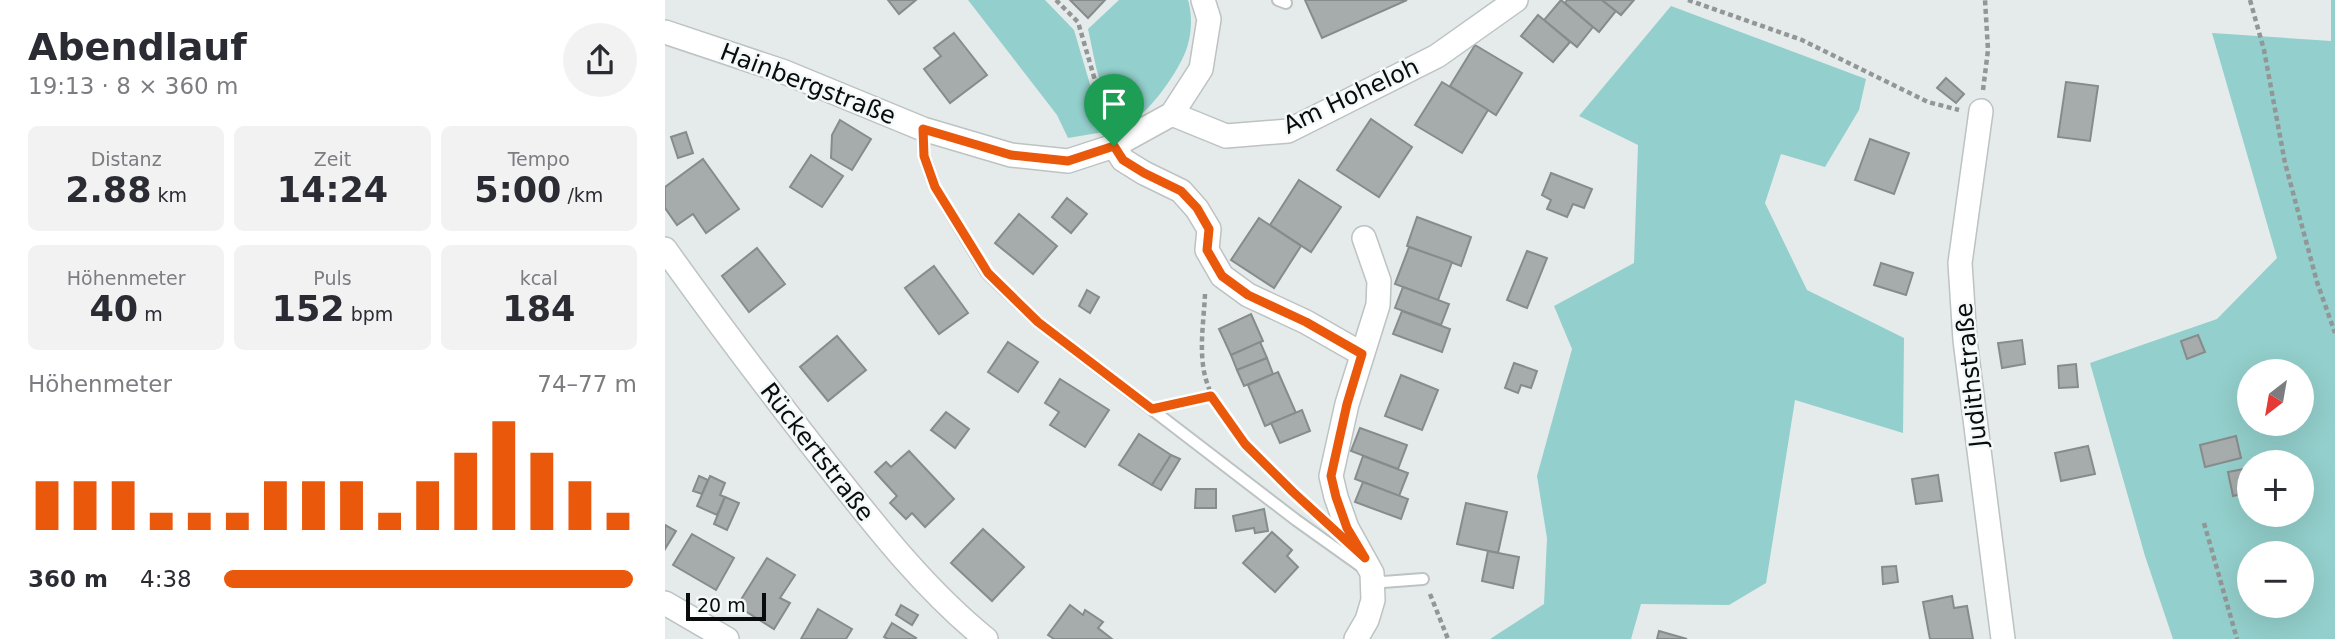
<!DOCTYPE html>
<html lang="de">
<head>
<meta charset="utf-8">
<style>
	body { margin:0; font-family:"DejaVu Sans",sans-serif; background:#f2f2f3; color:#2b2b33; height:100vh; display:flex; flex-direction:column; font-size:26px; white-space:nowrap }
	* { box-sizing:border-box; margin:0 }
	p { font-size:23px; color:#7c7c81 }
	.icon { flex:none; width:38px; height:38px; fill:none; stroke:currentColor; stroke-width:2; stroke-linecap:round; stroke-linejoin:round }
	.map { position:relative; flex:1; overflow:hidden }
	.sheet { display:flex; flex-direction:column; background:#fff; width:665px }
	.sheet>* { flex:none }
	.needle { width:46px; rotate:211deg }
	.buttons { position:absolute; left:1572px; top:359px; display:grid; gap:14px }
	.buttons a { display:grid; place-items:center; width:77px; height:77px; border-radius:50%; background:#fff; box-shadow:0 7px 28px #0002; font-size:35px }
	.scale { position:absolute; left:21px; bottom:18px; width:80px; box-sizing:border-box; padding-left:7px; border:4px solid #0a0c0c; border-top:0; font-size:19px; line-height:24px; white-space:nowrap; color:#0a0c0c; -webkit-text-stroke:5px #f3f9f8; paint-order:stroke }
	.pin { position:absolute; display:grid; place-items:center; width:60px; height:60px; color:#fff; margin:-72px -30px; border-radius:50% 50% 50% 0; rotate:-45deg; box-shadow:0 0 7px #0007 }
	.pin .icon { rotate:45deg }
	.round { display:grid; place-items:center; flex:none; width:74px; height:74px; border-radius:37px; background:#f2f2f3 }
	.head { display:flex; align-items:center; justify-content:space-between; height:119px; padding:0 28px }
	h1 { font-size:38px; font-weight:700; line-height:52px }
	.stats { display:grid; grid-template-columns:repeat(3,1fr); gap:10px; height:119px; padding:7px 28px }
	.stats div { display:grid; align-content:center; border-radius:10px; background:#f2f2f3; text-align:center }
	.stats b { font-size:35px; font-weight:700 }
	.stats small { font-size:19px; font-weight:400 }
	.stats p { font-size:19px }
	.chart { height:196px; padding:14px 28px }
	.chart p { display:flex; justify-content:space-between }
	.chart svg { width:100%; height:126px; margin-top:7px; stroke:#ea580c; stroke-width:6 }
	ul { padding:0 28px; list-style:none; font-size:23px }
	li { display:grid; grid-template-columns:112px 84px 1fr; align-items:center; height:52px }
	li i { height:18px; border-radius:9px; background:#ea580c }
	main { display:flex; flex:1; min-height:0 }
	.map>svg:first-child { display:block }
	.green { fill:#93cfcc; fill-rule:evenodd }
	.building { fill:#a6abab; stroke:#868b8b; stroke-width:2 }
	.lines { fill:none; stroke-linecap:round; stroke-linejoin:round }
	.lane-casing { stroke:#bdc2c2; stroke-width:14 }
	.street-casing { stroke:#bdc2c2; stroke-width:26 }
	.path { stroke:#929696; stroke-width:4.5; stroke-dasharray:5 3.5; stroke-linecap:butt }
	.lane { stroke:#fff; stroke-width:10 }
	.street { stroke:#fff; stroke-width:23 }
	.route-casing { stroke:#fff; stroke-width:14 }
	.route { stroke:#ea580c; stroke-width:9 }
	.labels { text-anchor:middle; dominant-baseline:central; stroke-width:5; stroke-linejoin:round; paint-order:stroke }
	.street-label { font-size:24px; fill:#0a0c0c; stroke:#f3f9f8 }
</style>
</head>
<body>
<main>
<section class="sheet">
<div class="head"><div><h1>Abendlauf</h1><p>19:13 · 8 × 360 m</p></div><a class="round"><svg class="icon" aria-label="share" viewBox="0 0 24 24"><path d="M12 15V3M7 8l5-5 5 5M5 13v7h14v-7"/></svg></a></div>
<div class="stats">
<div><p>Distanz</p><b>2.88<small> km</small></b></div>
<div><p>Zeit</p><b>14:24</b></div>
<div><p>Tempo</p><b>5:00<small> /km</small></b></div>
</div>
<div class="stats">
<div><p>Höhenmeter</p><b>40<small> m</small></b></div>
<div><p>Puls</p><b>152<small> bpm</small></b></div>
<div><p>kcal</p><b>184</b></div>
</div>
<div class="chart"><p><span>Höhenmeter</span>74–77 m</p>
<svg viewBox="0 0 160 44" preserveAspectRatio="none"><path d="M5 44V27M15 44V27M25 44V27M35 44V38M45 44V38M55 44V38M65 44V27M75 44V27M85 44V27M95 44V38M105 44V27M115 44V17M125 44V6M135 44V17M145 44V27M155 44V38"/></svg>
</div>
<ul>
<li><b>360 m</b>4:38<i style="width:99%"></i></li>
</ul>
</section>
<div class="map">
<svg width="1670" height="639" viewBox="0 0 1670 639">
	<rect width="100%" height="100%" fill="#e5ebeb"/>
	<!-- green -->
	<g class="green">
		<path d="M303 0H380L409 30 439 132 403 138 392 115Z"/>
		<path d="M454 0H523C527 13 527 30 523 44 518 67 474 132 448 127L431 67 423 29Z"/>
		<path d="M1666 0H1670V639H1508L1480 556 1425 363 1552 319 1612 258 1547 33 1666 41ZM1584 371H1636V424H1584ZM1584 462H1636V514H1584ZM1584 553H1636V606H1584Z"/>
		<path d="M1006 6 1201 79 1194 110 1160 167 1116 154 1100 203 1142 290 1239 338 1238 433 1130 400 1101 583 1064 605 976 604 966 639H825L879 604 882 538 872 476 907 349 889 306 969 263 973 145 914 116Z"/>
	</g>
	<!-- building -->
	<g class="building">
		<path d="M223 0H251L234 14Z"/>
		<path d="M405 0H440L423 18Z"/>
		<path d="M640 0H742L657 38Z"/>
		<path d="M896 0 928 27 912 47 879 20Z"/>
		<path d="M902 0H937L951 11 934 32 900 3Z"/>
		<path d="M937 0H969L956 15Z"/>
		<path d="M873 15 905 42 888 62 856 36Z"/>
		<path d="M289 33 322 75 285 103 259 69 276 56 269 48Z"/>
		<path d="M810 45 857 73 831 115 785 86Z"/>
		<path d="M1281 78 1299 94 1291 103 1272 88Z"/>
		<path d="M777 82 823 110 797 153 750 125Z"/>
		<path d="M1401 82 1433 86 1425 141 1393 137Z"/>
		<path d="M706 119 747 147 714 197 672 170Z"/>
		<path d="M175 120 206 139 187 170 166 158 167 135Z"/>
		<path d="M21 132 28 153 13 158 6 137Z"/>
		<path d="M1205 139 1244 153 1229 194 1190 180Z"/>
		<path d="M146 155 178 176 157 207 125 187Z"/>
		<path d="M38 159 74 209 41 233 28 214 12 225 0 208V187Z"/>
		<path d="M886 173 927 189 919 208 908 204 902 217 882 209 886 200 877 195Z"/>
		<path d="M634 180 676 207 646 252 605 225Z"/>
		<path d="M402 198 422 214 406 233 387 217Z"/>
		<path d="M354 214 392 246 368 274 330 243Z"/>
		<path d="M752 217 806 237 796 266 742 246Z"/>
		<path d="M594 218 636 246 609 288 566 260Z"/>
		<path d="M744 247 787 262 773 300 730 284Z"/>
		<path d="M92 248 120 284 84 312 57 276Z"/>
		<path d="M862 251 882 258 862 308 842 300Z"/>
		<path d="M1216 263 1248 273 1241 295 1209 285Z"/>
		<path d="M269 266 303 313 274 334 240 288Z"/>
		<path d="M738 287 784 304 776 325 730 308Z"/>
		<path d="M422 290 434 297 425 313 414 306Z"/>
		<path d="M737 311 785 329 777 352 728 334Z"/>
		<path d="M586 314 598 341 566 355 554 329Z"/>
		<path d="M1533 335 1540 352 1522 359 1516 341Z"/>
		<path d="M172 336 201 370 163 401 135 367Z"/>
		<path d="M1357 340 1360 364 1337 368 1333 343Z"/>
		<path d="M343 342 373 362 353 392 323 372Z"/>
		<path d="M595 342 602 358 572 370 566 355Z"/>
		<path d="M602 358 608 374 579 386 572 370Z"/>
		<path d="M849 363 872 371 866 388 856 385 853 393 840 388Z"/>
		<path d="M1411 364 1413 387 1394 388 1393 366Z"/>
		<path d="M613 372 631 413 600 426 583 385Z"/>
		<path d="M736 375 773 390 757 430 720 416Z"/>
		<path d="M395 379 444 410 420 447 385 425 394 412 380 403Z"/>
		<path d="M637 410 645 431 615 443 606 423Z"/>
		<path d="M281 412 304 429 290 448 266 430Z"/>
		<path d="M695 428 742 445 733 469 686 451Z"/>
		<path d="M474 434 506 455 487 485 454 465Z"/>
		<path d="M1571 436 1576 458 1540 467 1535 445Z"/>
		<path d="M1423 446 1430 474 1396 481 1390 453Z"/>
		<path d="M244 451 289 499 260 527 247 513 241 519 225 503 232 496 210 472 221 462 226 467Z"/>
		<path d="M506 455 515 459 496 490 487 485Z"/>
		<path d="M698 456 743 473 734 496 690 479Z"/>
		<path d="M1584 468V492L1568 496 1563 472Z"/>
		<path d="M1273 475 1277 501 1251 504 1247 479Z"/>
		<path d="M34 476 43 480 37 494 28 491Z"/>
		<path d="M45 476 60 483 55 495 60 497 52 515 32 506Z"/>
		<path d="M698 482 743 499 736 519 690 502Z"/>
		<path d="M531 489H551V508H530Z"/>
		<path d="M60 497 74 503 62 530 49 524Z"/>
		<path d="M801 503 842 512 833 553 792 544Z"/>
		<path d="M599 509 603 531 590 533 589 528 571 531 568 516Z"/>
		<path d="M0 525 11 531 0 549Z"/>
		<path d="M318 529 359 567 327 601 286 563Z"/>
		<path d="M607 532 627 550 622 556 633 567 610 592 578 563Z"/>
		<path d="M27 534 69 558 51 590 8 565Z"/>
		<path d="M823 551 854 557 848 588 817 581Z"/>
		<path d="M102 558 130 575 115 598 125 603 109 629 72 606Z"/>
		<path d="M1231 566 1233 582 1218 584 1217 567Z"/>
		<path d="M1287 596 1289 608 1302 606 1308 639H1265L1258 602Z"/>
		<path d="M236 605 253 615 247 625 231 615Z"/>
		<path d="M405 605 418 615 420 610 438 622 433 628 447 639H389L383 635Z"/>
		<path d="M153 609 187 629 181 639H136Z"/>
		<path d="M227 623 251 638 250 639H223L219 637Z"/>
		<path d="M994 631 1022 639H992Z"/>
	</g>
	<g class="lines">
		<defs>
			<g id="lane">
				<path d="M613 0 621 3"/>
				<path d="M258 129 259 156 270 187 322 273 373 322 631 520 718 582 758 579"/>
			</g>
			<g id="street">
				<path d="M0 32 117 71 258 129 346 155 403 161 449 146 507 114 536 69 544 19 538 0"/>
				<path d="M1316 111 1295 263 1300 340 1338 639"/>
				<path d="M507 114 561 136 623 131 772 56 851 0"/>
				<path d="M449 146 458 160 479 173 516 191 532 209 544 229 542 250 557 276 583 295 641 322 697 354"/>
				<path d="M0 249C52 322 105 392 160 462 209 524 259 589 321 639"/>
				<path d="M0 603 62 639"/>
				<path d="M691 639 702 620 708 600 707 573 682 528 671 497 666 476 682 404 713 305 714 281 699 238"/>
			</g>
		</defs>
		<!-- lane casing -->
		<use href="#lane" class="lane-casing"/>
		<!-- street casing -->
		<use href="#street" class="street-casing"/>
		<!-- path -->
		<g class="path">
			<path d="M391 0 413 22 443 125"/>
			<path d="M1023 0 1137 40 1263 102 1294 110"/>
			<path d="M1585 0 1599 50 1620 163 1652 282 1670 333"/>
			<path d="M1318 90 1323 50 1320 0"/>
			<path d="M540 294C539 317 535 342 538 365 544 415 593 457 627 491"/>
			<path d="M509 404 546 396"/>
			<path d="M1539 523 1572 639"/>
			<path d="M765 594 783 639"/>
		</g>
		<!-- lane -->
		<use href="#lane" class="lane"/>
		<!-- street -->
		<use href="#street" class="street"/>
	</g>
	<g class="lines">
		<defs>
			<path id="route" d="M258 129 346 155 403 161 449 146 458 160 479 173 516 191 532 208 544 229 542 250 557 276 583 295 641 322 697 354 682 404 666 476 671 497 682 528 700 558 628 492 580 444 546 396 487 409 373 322 323 273 270 187 259 156Z"/>
		</defs>
		<!-- route casing -->
		<use href="#route" class="route-casing"/>
		<!-- route -->
		<use href="#route" class="route"/>
	</g>
	<g class="labels">
		<!-- street labels -->
		<g class="street-label">
			<text transform="translate(143 84) rotate(21)">Hainbergstraße</text>
			<text transform="translate(686 96) rotate(-25)">Am Hoheloh</text>
			<text transform="translate(1306 375) rotate(-96)">Judithstraße</text>
			<text transform="translate(152 452) rotate(52)">Rückertstraße</text>
		</g>
	</g>
</svg>
<div class="buttons">
<a><svg class="needle" viewBox="-14 -14 28 28"><path d="M0-13l5 13h-10z" fill="#e53935"/><path d="M0 13l5-13h-10z" fill="#7c7c81"/></svg></a>
<a>+</a>
<a>−</a>
</div>
<div class="scale">20 m</div>
<div class="pin" style="left:449px;top:146px;background:#1e9e55"><svg class="icon" aria-label="arrive" viewBox="0 0 24 24"><path d="M6 21V4h12l-3 4 3 4H6"/></svg></div>
</div>
</main>
</body>
</html>
